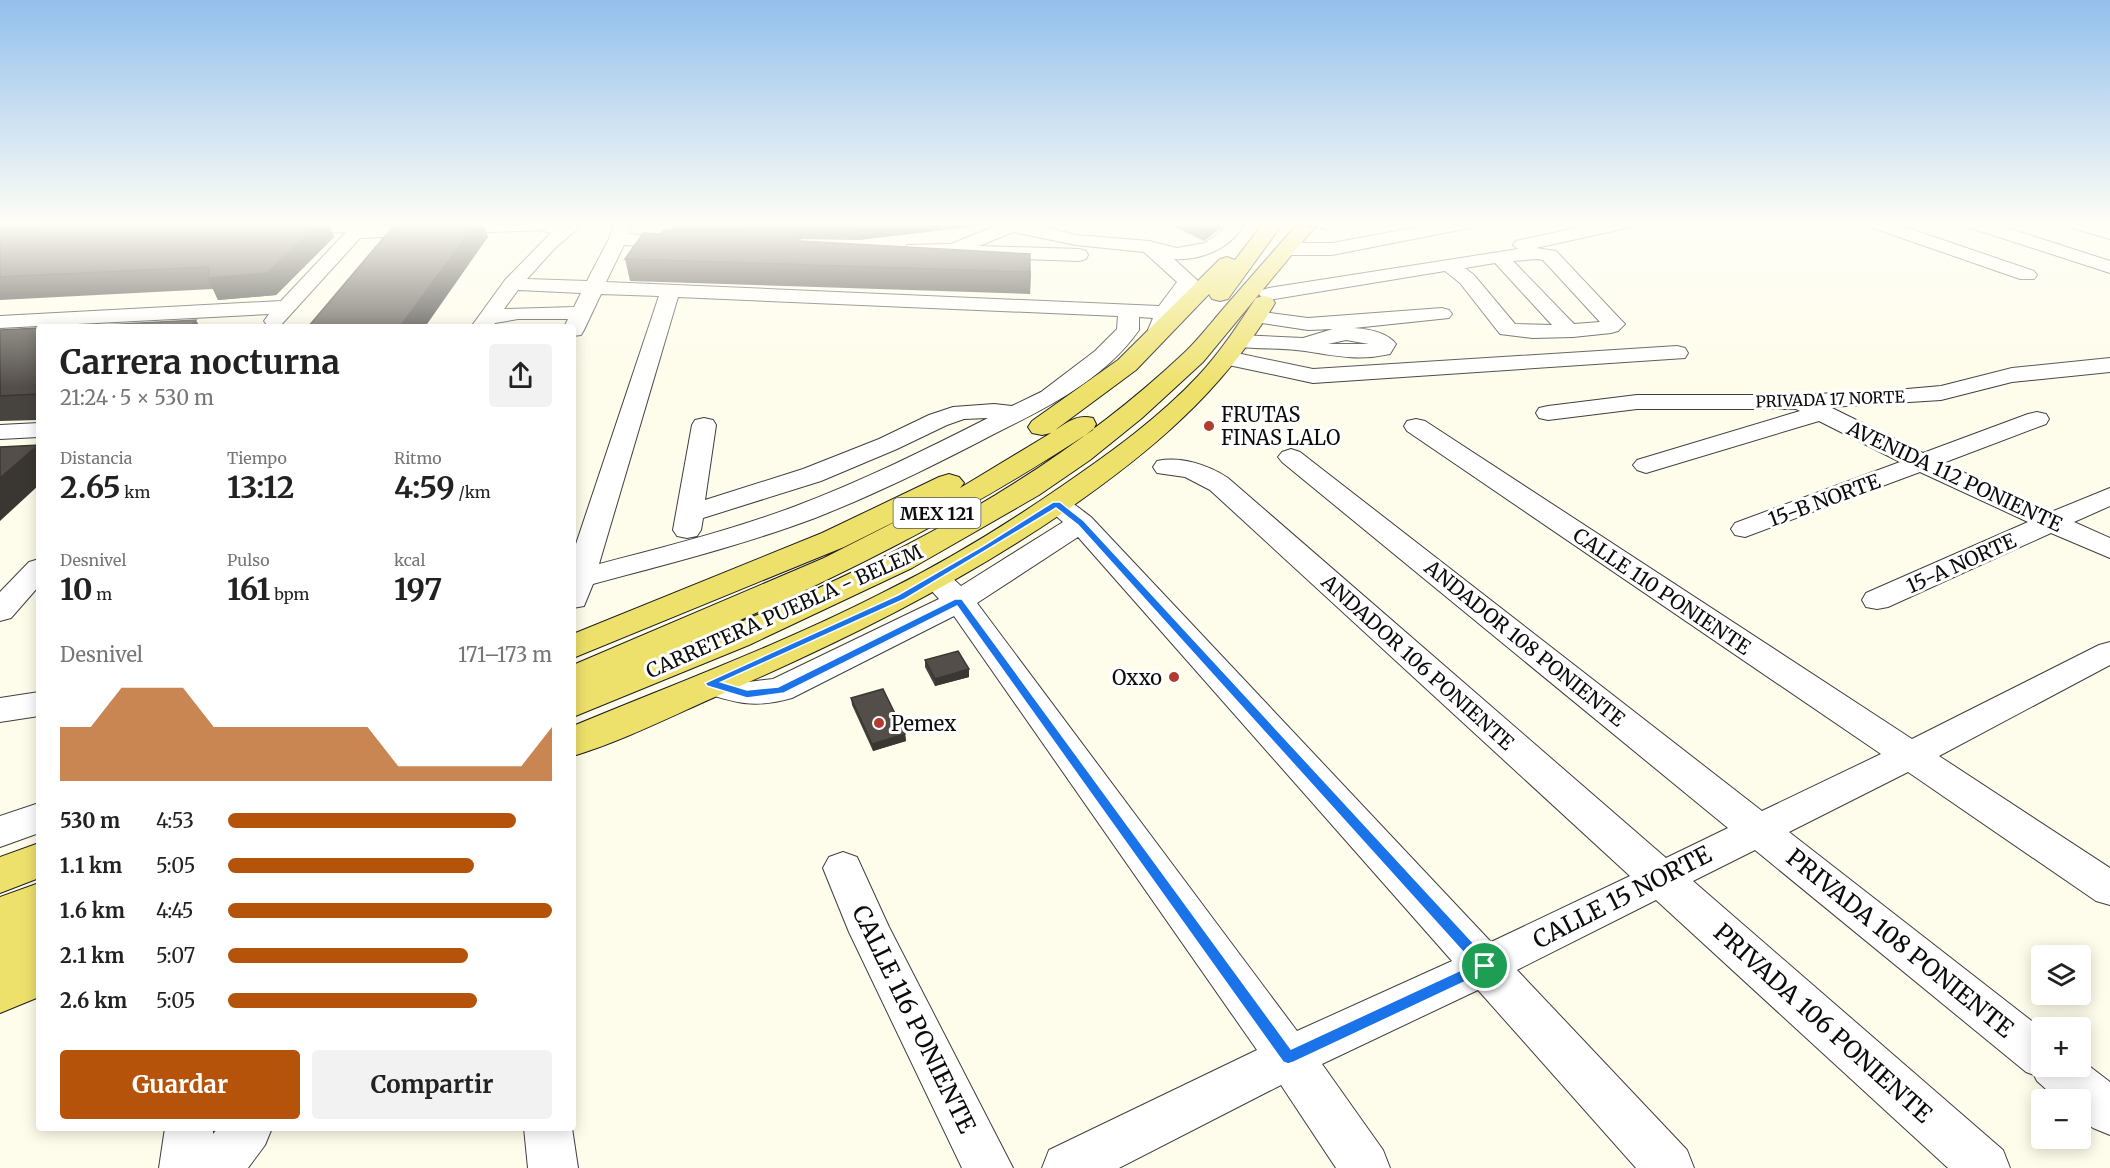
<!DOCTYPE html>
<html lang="es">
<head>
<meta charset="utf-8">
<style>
	body { margin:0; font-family:Merriweather,serif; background:#f2f2f2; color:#222; height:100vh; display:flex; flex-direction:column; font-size:22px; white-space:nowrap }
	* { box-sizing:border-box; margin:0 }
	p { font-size:20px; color:#767676 }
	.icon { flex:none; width:33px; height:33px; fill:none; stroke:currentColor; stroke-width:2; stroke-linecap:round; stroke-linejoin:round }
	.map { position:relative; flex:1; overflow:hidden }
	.details { position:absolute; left:36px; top:324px; width:540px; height:807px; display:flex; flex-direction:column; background:#fff; border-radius:6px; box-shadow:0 3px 15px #0003 }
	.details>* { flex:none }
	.fabs { position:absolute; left:2031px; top:945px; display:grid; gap:12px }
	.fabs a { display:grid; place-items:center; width:60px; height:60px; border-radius:6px; background:#fff; box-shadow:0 3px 15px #0003; font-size:30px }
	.pin { position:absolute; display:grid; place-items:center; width:51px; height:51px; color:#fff; margin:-26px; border:3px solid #fff; border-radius:50%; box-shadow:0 2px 6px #0007 }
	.round { display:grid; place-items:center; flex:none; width:63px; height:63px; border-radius:6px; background:#f2f2f2 }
	.summary { display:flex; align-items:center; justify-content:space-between; height:102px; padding:0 24px }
	h1 { font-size:33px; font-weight:700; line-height:45px }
	.figures { display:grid; grid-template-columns:repeat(3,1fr); gap:9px; height:102px; padding:6px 24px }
	.figures div { display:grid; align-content:center }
	.figures b { font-size:30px; font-weight:700 }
	.figures small { font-size:16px; font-weight:400 }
	.figures p { font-size:16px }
	.chart { height:168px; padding:12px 24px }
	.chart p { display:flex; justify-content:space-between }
	.chart svg { width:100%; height:108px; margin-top:6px; fill:#b45309; opacity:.7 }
	.primary-button { display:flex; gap:12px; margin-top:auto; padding:12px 24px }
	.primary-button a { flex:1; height:69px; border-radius:6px; background:#b45309; color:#fff; font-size:24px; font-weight:700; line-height:69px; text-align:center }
	.primary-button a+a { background:#f2f2f2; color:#222 }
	ul { padding:0 24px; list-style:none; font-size:20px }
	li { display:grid; grid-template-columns:96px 72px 1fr; align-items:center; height:45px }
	li i { height:15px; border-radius:8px; background:#b45309 }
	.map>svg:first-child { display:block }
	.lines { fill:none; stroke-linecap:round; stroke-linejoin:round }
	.minor-casing { stroke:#3f3f3f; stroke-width:2 }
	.major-casing { stroke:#1d1d1d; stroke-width:2 }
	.minor { fill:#fff; fill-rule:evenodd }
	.major { fill:#eee16b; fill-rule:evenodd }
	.path-bridge { stroke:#2e2e2e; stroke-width:2; stroke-dasharray:4 2; stroke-linecap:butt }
	.wall { fill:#47433f }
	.shaded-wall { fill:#3a3733 }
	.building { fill:#534e49; stroke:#3a3733; stroke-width:1.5 }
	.route { fill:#1a73e8; stroke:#fff; stroke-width:1.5; fill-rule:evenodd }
	.poi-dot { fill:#b13b2e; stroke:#fff; stroke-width:2 }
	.labels { text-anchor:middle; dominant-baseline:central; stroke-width:6; stroke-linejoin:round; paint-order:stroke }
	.far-street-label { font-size:16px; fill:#0c0c0c; stroke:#fff }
	.shield { fill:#fff; stroke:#555; stroke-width:1.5 }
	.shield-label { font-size:18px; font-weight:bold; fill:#0c0c0c }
	.poi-label { font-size:20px; fill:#0c0c0c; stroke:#fff; text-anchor:start }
	.street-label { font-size:20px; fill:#0c0c0c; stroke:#fff }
	.near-street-label { font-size:24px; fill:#0c0c0c; stroke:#fff }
</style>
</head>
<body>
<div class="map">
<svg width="2110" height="1168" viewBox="0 0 2110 1168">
	<rect width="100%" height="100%" fill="#fefdeb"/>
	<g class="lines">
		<defs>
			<g id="minor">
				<path d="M304 223H373L370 227C441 224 514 223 584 223L555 248 527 279 587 281 609 239 614 223H632L628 234 677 238 683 239 686 243 683 247 677 248 624 245 606 282 1159 306 1177 282 1144 252 1076 245 1013 232 979 246 1079 249 1086 251 1088 255 1086 259 1079 261 971 257 963 253C947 258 923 257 907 253L905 249 907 245 951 244 1003 223H1028L1076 235 1149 241 1177 248 1205 243 1222 231 1226 223H1244C1233 248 1200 261 1174 259L1198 281 1175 312 1167 335 1159 336 1151 335 1148 330 1153 318 1139 317V330C1104 380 1045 409 992 435 935 465 876 494 815 518 743 545 667 564 593 584L584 606 573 608V553L659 296 601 294 584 330 581 335 573 336V327H564L568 319H518L495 323 493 327H471L505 280 551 233 541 230 360 238 281 325H267L264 321 269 314 0 328V316L281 301 346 232 290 234 284 233 281 229 284 225ZM518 290 581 293 574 307 504 309ZM678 297 1118 316 1117 329 1095 351 1041 392 1012 406 994 404 953 407 929 415 879 439 803 469 705 500 716 425 713 420 704 418 695 420 692 425 673 530 677 536 687 538 697 536 701 530 703 518 821 481 897 449 947 425 964 419 988 418C925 450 862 481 796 506 732 530 665 547 599 564Z"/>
				<path d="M1440 223H1478L1475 227 1469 228 1332 255H1287L1280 253 1278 249 1280 245 1287 243H1332Z"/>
				<path d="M1600 223H1634L1631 227 1536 248 1556 251 1621 320 1625 324 1618 331 1611 333 1573 337 1533 338 1500 334 1460 283 1445 271 1269 300 1262 298 1259 294 1262 290 1269 288 1518 249 1513 245 1516 241ZM1537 259 1543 260 1600 322 1574 324 1513 261ZM1495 263 1552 325 1515 324 1474 275 1465 268Z"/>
				<path d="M1867 223H1893L2034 271 2037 275 2034 279H2020L1870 227Z"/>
				<path d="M1965 223H1992L2110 261V273L1968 227Z"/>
				<path d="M2067 223H2094L2110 228V239L2070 227Z"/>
				<path d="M1442 308 1449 310 1452 314 1449 318 1354 328C1368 329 1387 332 1396 344L1390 354C1359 361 1336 356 1305 351 1284 348 1261 349 1239 347L1231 346 1228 341 1231 336 1239 335 1303 338 1333 329 1308 330 1248 321 1245 317 1248 313 1255 311 1308 318ZM1346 340 1369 344H1328Z"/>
				<path d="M1677 346 1685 348 1688 353 1685 358 1313 383 1219 363 1216 358 1219 353 1227 351 1313 369Z"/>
				<path d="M2110 358V372L2012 382 1941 400 1830 407 1923 453 2028 414 2037 412 2046 414 2049 419 2046 424 1943 463 2051 512 2110 488V506L2074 522 2110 538V558L2051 533 1888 607 1877 609 1866 607 1862 600 1866 593 2028 522 1920 472 1745 537 1735 535 1731 529 1735 523 1900 462 1819 421 1646 473 1637 470 1633 465 1637 460 1800 411 1796 409H1637L1548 420 1539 418 1536 413 1539 408 1548 406 1637 395H1800L1907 389 1941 386 2012 368Z"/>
				<path d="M1416 419 1425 421 1912 739 2099 645 2110 642V665L1939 756 2110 868V905L2096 901 1908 772 1789 832 2042 1029V1066H2080V1059L2110 1082V1135L2093 1128 2080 1118V1100H2058L2037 1081 2034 1075 2026 1072 1755 850 1693 881 2003 1150 2010 1168H1948L1656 900 1517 970 1687 1150 1694 1168H1636L1478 990 1322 1064 1383 1150 1390 1168H1336L1281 1085 1119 1168H1042L1049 1150 1257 1050 954 616 792 698C752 709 737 703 699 691L694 683 699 675 711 672 748 682 773 679 939 599 920 578 924 572C942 567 949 575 961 586L1063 522 1042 504 1046 498C1065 494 1076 506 1091 517L1491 942 1630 876 1210 490 1185 477 1157 473 1153 467 1157 461C1181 456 1208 465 1228 478L1666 858 1728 828 1282 462 1278 457 1282 452 1291 449 1300 452 1762 811 1881 754 1407 431 1404 426 1407 421ZM1078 537 1452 961 1297 1031 977 603Z"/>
				<path d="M39 423V437L0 439V425Z"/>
				<path d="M39 559V586L11 618 0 621V592L29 562Z"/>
				<path d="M39 692V716L0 722V698Z"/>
				<path d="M39 803V833L0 847V816Z"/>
				<path d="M843 852 857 857 889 927 1013 1168H962L849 932 823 868 829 857Z"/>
				<path d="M165 1128H213V1134L218 1128H272L265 1145 248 1168H159Z"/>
				<path d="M524 1128H572L578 1168H528Z"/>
			</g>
			<g id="major">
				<path d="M1263 223H1283L1228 299 1220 301 1212 299 1209 294 1136 370 1055 430C1068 422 1077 414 1093 418L1096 424 1093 430C963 516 827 583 684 645 864 574 1042 487 1184 353 1198 340 1210 324 1223 309 1248 280 1273 252 1298 223H1318L1203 362 1142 418 1090 460 1039 495 912 568 749 645 573 717V665L824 558 948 495 844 547 573 658V634L822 533 939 477 949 474 959 477 964 483 960 488 1051 433 1042 435 1032 433 1028 427 1032 421 1118 360 1220 259 1227 257 1235 260Z"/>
				<path d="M1264 296 1272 298 1275 303C1222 393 1149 453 1064 512 957 585 843 641 724 693 676 714 623 741 573 756V726C679 682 788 642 890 589 950 559 1007 524 1062 486 1110 453 1159 418 1199 375 1221 351 1238 325 1256 298Z"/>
				<path d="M39 843V878L0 893V857Z"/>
				<path d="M39 883V997L0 1013V969L2 968 0 969V897Z"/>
			</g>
		</defs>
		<!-- minor casing -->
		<use href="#minor" class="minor-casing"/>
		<!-- major casing -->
		<use href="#major" class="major-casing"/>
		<!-- minor -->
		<use href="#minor" class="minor"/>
		<!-- major -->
		<use href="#major" class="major"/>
		<!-- path-bridge -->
		<path class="path-bridge" d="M1290 223 1327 230"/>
	</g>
	<!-- wall -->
	<g class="wall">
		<path d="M0 223H328L334 237 276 295 218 300 213 289 0 300Z"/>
		<path d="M672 223H977V226L858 240 800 239 801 241 1030 254V294L630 281 625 259 661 234 673 230Z"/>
		<path d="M1167 223H1222V227L1204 241Z"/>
		<path d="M39 328V420L0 421V330Z"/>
		<path d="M925 660 969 669V677L935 686 925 667Z"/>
		<path d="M851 698 905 734 906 741 873 751 852 705Z"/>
	</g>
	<!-- shaded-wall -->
	<g class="shaded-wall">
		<path d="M320 223H328L334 237 276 295 218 300 208 278Z"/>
		<path d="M476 223H483L488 237 425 327H400Z"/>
		<path d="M857 223H977V226L858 240Z"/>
		<path d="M1208 223H1222V227L1204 241 1205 225Z"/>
		<path d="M1030 254 1031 275 1030 294 1029 272Z"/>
		<path d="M196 320 200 327H189Z"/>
		<path d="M38 445 39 485 0 521V478Z"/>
		<path d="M969 669V677L935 686V679Z"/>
		<path d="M905 734 906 741 873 751 872 744Z"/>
	</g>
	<!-- building -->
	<g class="building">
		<path d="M119 223H320L267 273 208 278 209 267 0 277V228Z"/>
		<path d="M396 223H476L400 327H308Z"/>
		<path d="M663 230 800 233V241L1030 254 1029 272 625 259 643 233 661 234Z"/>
		<path d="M196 320 189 327H65Z"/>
		<path d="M39 328V394L0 396V330Z"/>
		<path d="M38 445 0 478V447Z"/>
		<path d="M958 651 969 669 935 679 925 660Z"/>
		<path d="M883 689 905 734 872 744 851 698Z"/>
	</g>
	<!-- sky -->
	<linearGradient id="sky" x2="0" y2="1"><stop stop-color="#93c0ec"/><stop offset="0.58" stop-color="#fffef6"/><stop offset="1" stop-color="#fffef6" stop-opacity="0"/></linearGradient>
	<rect width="2110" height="387" fill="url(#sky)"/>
	<!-- route -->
	<path class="route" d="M1053 502H1060L1084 521 1490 961 1492 966 1490 970 1294 1062 1288 1064 1283 1062 957 606 784 693 747 698 707 686 705 683 898 595 983 546ZM1056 508 1078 525 1474 964 1291 1049 962 599H955L778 687 747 690 721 682 905 599Z"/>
	<!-- markers -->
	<g class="poi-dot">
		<circle cx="1209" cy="426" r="6"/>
		<circle cx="1174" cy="677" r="6"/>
		<circle cx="879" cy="723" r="6"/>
	</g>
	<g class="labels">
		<!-- far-street labels -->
		<g class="far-street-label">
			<text transform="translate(1830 399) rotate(-2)">PRIVADA 17 NORTE</text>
		</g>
		<!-- shield labels -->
		<rect class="shield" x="893.5" y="498" width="87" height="30" rx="4.5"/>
		<g class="shield-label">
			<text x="937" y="513">MEX 121</text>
		</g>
		<!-- poi labels -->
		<g class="poi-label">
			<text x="1221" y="414">FRUTAS<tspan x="1221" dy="23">FINAS LALO</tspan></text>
			<text x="1162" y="677" text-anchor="end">Oxxo</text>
			<text x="891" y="723">Pemex</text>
		</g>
		<!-- street labels -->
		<g class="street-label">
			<text transform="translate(1955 476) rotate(25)">AVENIDA 112 PONIENTE</text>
			<text transform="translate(1824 500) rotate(-20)">15-B NORTE</text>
			<text transform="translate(1961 563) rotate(-24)">15-A NORTE</text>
			<text transform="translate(1662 591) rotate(34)">CALLE 110 PONIENTE</text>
			<text transform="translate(784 611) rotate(-24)">CARRETERA PUEBLA - BELEM</text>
			<text transform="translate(1525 643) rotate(39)">ANDADOR 108 PONIENTE</text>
			<text transform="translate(1418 662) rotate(42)">ANDADOR 106 PONIENTE</text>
		</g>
		<!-- near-street labels -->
		<g class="near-street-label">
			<text transform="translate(1622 897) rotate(-27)">CALLE 15 NORTE</text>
			<text transform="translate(1900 943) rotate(39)">PRIVADA 108 PONIENTE</text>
			<text transform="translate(914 1019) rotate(64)">CALLE 116 PONIENTE</text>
			<text transform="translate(1823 1023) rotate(42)">PRIVADA 106 PONIENTE</text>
		</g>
	</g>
</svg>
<div class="fabs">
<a><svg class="icon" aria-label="layers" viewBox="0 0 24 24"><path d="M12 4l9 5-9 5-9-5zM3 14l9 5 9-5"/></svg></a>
<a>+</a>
<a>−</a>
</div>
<div class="pin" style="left:1485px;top:966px;background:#1e9e55"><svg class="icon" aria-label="arrive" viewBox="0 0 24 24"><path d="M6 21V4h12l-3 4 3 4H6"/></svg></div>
<section class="details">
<div class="summary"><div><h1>Carrera nocturna</h1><p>21:24 · 5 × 530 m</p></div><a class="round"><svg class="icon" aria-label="share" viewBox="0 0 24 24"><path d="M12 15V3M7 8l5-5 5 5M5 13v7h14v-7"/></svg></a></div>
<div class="figures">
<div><p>Distancia</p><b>2.65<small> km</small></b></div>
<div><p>Tiempo</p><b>13:12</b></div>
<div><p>Ritmo</p><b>4:59<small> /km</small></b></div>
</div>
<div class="figures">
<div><p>Desnivel</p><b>10<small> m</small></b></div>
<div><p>Pulso</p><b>161<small> bpm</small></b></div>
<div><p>kcal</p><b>197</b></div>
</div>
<div class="chart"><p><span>Desnivel</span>171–173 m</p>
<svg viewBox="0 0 160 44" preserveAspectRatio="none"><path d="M0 44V22L10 22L20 6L30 6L40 6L50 22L60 22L70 22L80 22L90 22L100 22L110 38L120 38L130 38L140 38L150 38L160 22V44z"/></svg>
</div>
<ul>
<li><b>530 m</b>4:53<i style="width:89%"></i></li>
<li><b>1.1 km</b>5:05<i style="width:76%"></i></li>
<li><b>1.6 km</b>4:45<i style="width:100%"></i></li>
<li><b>2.1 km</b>5:07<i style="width:74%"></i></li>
<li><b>2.6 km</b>5:05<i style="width:77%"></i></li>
</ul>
<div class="primary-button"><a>Guardar</a><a>Compartir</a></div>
</section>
</div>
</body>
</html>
